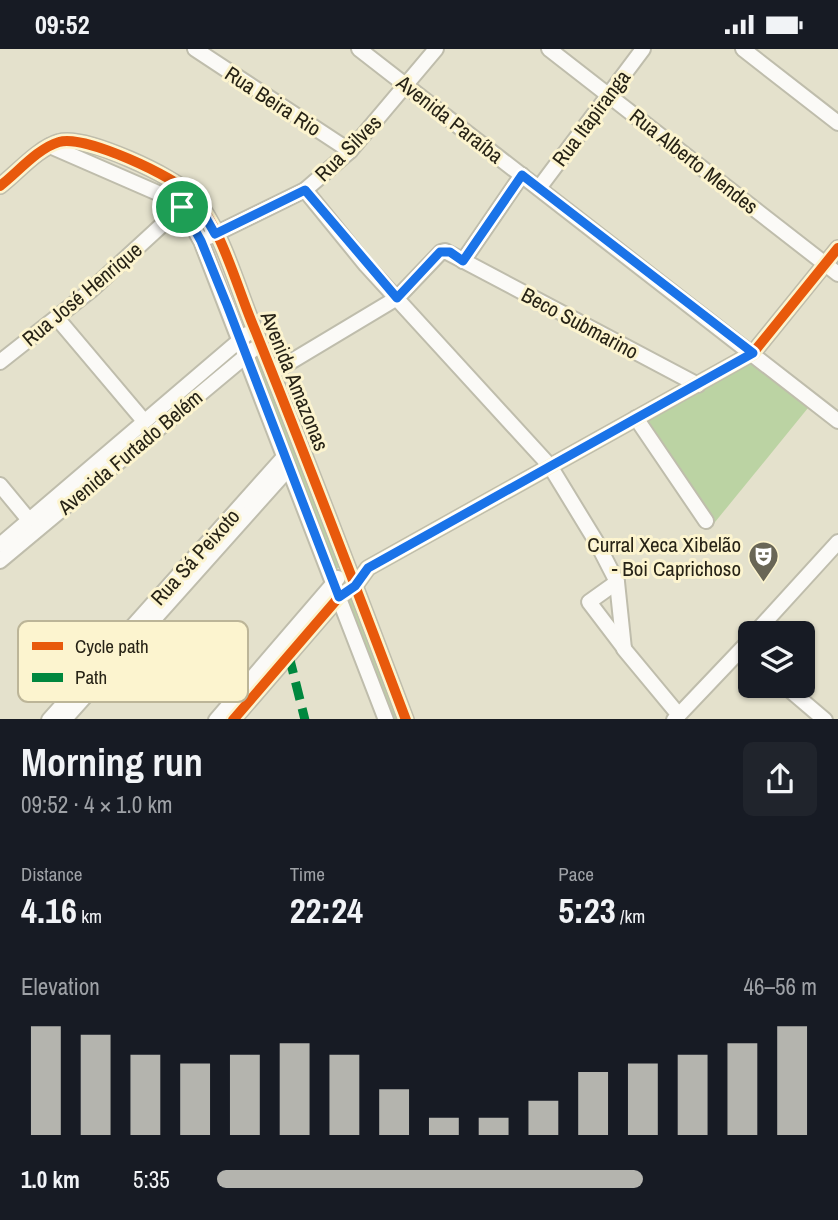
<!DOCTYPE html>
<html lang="en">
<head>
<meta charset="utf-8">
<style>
	body { margin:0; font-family:"Archivo Narrow",sans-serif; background:#20242c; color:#f1f3f6; height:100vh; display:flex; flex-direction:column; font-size:26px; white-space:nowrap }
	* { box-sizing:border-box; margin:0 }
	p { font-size:23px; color:#9ea1a6 }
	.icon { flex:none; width:38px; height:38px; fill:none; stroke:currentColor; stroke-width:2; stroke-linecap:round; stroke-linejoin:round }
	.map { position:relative; height:670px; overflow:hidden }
	.side { display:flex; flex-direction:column; background:#171b24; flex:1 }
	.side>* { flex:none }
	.tools { position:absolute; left:738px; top:572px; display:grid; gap:14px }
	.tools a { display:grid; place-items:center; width:77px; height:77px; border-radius:10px; background:#171b24; box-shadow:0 2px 5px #0004; font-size:35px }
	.pin { position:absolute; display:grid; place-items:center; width:60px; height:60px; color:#fff; margin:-30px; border:4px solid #fff; border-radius:50%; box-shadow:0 2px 7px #0007 }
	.round { display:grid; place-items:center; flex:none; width:74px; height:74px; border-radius:10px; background:#20242c }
	.head { display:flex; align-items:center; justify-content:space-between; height:119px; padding:0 21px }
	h1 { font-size:38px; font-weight:700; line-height:52px }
	.stats { display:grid; grid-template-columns:repeat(3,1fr); gap:10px; height:119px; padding:7px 21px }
	.stats div { display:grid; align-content:center }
	.stats b { font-size:35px; font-weight:700 }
	.stats small { font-size:19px; font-weight:400 }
	.stats p { font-size:19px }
	.chart { height:196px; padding:14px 21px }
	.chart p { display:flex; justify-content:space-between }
	.chart svg { width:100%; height:126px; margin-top:7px; stroke:#b4b4ae; stroke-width:6 }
	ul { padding:0 21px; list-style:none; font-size:23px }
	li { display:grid; grid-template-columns:112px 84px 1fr; align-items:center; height:52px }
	li i { height:18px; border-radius:9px; background:#b4b4ae }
	.status { display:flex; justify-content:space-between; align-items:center; height:49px; padding:0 35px; background:#171b24; direction:ltr }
	.status svg { height:19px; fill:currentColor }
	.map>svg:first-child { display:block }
	.green { fill:#bbd3a3 }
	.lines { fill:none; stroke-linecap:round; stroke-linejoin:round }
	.minor-casing { stroke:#bfbdac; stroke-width:18 }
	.minor { stroke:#fbfaf7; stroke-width:14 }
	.quiet { stroke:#00873e; stroke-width:9; stroke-dasharray:18 9; stroke-linecap:butt }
	.cycleway-casing { stroke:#fcf4cf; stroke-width:15 }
	.cycleway { stroke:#e8590c; stroke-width:10 }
	.route-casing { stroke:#fff; stroke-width:14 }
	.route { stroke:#1a73e8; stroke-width:9 }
	.labels { text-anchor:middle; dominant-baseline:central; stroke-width:6; stroke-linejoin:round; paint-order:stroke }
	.street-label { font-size:21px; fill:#272316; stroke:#fcf4cf }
	.poi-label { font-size:21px; fill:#272316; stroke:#fcf4cf; text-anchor:end }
	.key { fill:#fcf4cf; stroke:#bcb598; stroke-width:2 }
	.key-label { font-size:19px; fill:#272316 }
</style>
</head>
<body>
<div class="status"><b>09:52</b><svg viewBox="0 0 49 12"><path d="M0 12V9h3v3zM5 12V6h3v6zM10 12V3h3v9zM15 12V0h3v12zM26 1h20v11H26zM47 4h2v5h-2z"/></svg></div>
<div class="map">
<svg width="838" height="671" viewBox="0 0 838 671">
	<rect width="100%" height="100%" fill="#e4e1cc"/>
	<!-- green -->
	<g class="green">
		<path d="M260 304 342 516 334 522 251 310Z"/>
		<path d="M752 305 812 354 711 478 637 373Z"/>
		<path d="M354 545 401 670H391L345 550Z"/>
	</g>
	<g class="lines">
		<defs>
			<g id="minor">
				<path d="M195 0 350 102"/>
				<path d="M359 0 838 372"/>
				<path d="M549 0 838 225"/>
				<path d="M743 0 838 74"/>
				<path d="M50 97 167 148 182 158 201 192 386 671"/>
				<path d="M0 137C17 124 38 99 59 93 84 85 176 128 193 147 222 179 238 242 255 281 307 410 357 541 406 671"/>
				<path d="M539 139 643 0"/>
				<path d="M305 141 366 216 550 417 597 494 617 533 624 600 678 665"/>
				<path d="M209 188 305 141 350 102 436 0"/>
				<path d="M463 212 522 126"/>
				<path d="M57 269 144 372"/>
				<path d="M0 313 90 242 187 153"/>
				<path d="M272 324 397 249 441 203 445 202 698 336"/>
				<path d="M636 369 706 472"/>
				<path d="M0 436 29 471"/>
				<path d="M0 496 247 285"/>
				<path d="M0 512 254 300"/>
				<path d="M617 533 589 553 624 599"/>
				<path d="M755 584 838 493"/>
				<path d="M785 637 825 671"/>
				<path d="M49 671 284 408"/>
				<path d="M64 671 289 419"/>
				<path d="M216 671 338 529"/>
				<path d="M233 671 339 548 355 537 368 519 753 304 838 199"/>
				<path d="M674 671 751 590"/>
			</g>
		</defs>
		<!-- minor casing -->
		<use href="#minor" class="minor-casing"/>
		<!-- minor -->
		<use href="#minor" class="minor"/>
		<!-- quiet -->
		<path class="quiet" d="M289 607 305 671"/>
		<defs>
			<g id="cycleway">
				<path d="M0 137C17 124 38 99 59 93 84 85 176 128 193 147 222 179 238 242 255 281 307 410 357 541 406 671"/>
				<path d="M233 671 339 548 355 537 368 519 753 304 838 199"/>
			</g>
		</defs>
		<!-- cycleway casing -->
		<use href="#cycleway" class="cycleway-casing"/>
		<!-- cycleway -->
		<use href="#cycleway" class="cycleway"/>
	</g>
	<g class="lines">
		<defs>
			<path id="route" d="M522 126 753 304 368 519 355 537 339 548 227 256 201 192 182 158 193 146 215 185 305 141 397 249 440 203H450L463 212Z"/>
		</defs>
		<!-- route casing -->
		<use href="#route" class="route-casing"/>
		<!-- route -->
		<use href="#route" class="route"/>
	</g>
	<!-- icons -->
	<defs>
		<symbol id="theatre-pin" viewBox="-11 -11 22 30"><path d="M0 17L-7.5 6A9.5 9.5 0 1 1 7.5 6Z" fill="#696656" stroke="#fcf4cf"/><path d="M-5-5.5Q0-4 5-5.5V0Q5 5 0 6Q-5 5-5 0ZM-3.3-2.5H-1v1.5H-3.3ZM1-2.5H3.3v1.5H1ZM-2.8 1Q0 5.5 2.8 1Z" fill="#fff"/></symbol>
	</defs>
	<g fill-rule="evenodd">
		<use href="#theatre-pin" x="746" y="490" width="35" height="47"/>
	</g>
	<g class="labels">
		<!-- street labels -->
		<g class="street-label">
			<text transform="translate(273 52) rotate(33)">Rua Beira Rio</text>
			<text transform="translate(591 69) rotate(-53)">Rua Itapiranga</text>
			<text transform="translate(450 70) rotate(38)">Avenida Paraíba</text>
			<text transform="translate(348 99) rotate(-45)">Rua Silves</text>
			<text transform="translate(694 112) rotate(38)">Rua Alberto Mendes</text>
			<text transform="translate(82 245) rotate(-40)">Rua José Henrique</text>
			<text transform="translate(580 274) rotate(28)">Beco Submarino</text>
			<text transform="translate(295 332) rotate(68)">Avenida Amazonas</text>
			<text transform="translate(130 403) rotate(-40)">Avenida Furtado Belém</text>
			<text transform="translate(195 508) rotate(-48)">Rua Sá Peixoto</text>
		</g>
		<!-- poi labels -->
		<g class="poi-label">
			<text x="741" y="495">Curral Xeca Xibelão<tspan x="741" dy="24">- Boi Caprichoso</tspan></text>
		</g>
	</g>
	<!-- legend -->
	<rect x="18" y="572" width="230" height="81" rx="10" class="key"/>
	<rect x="32" y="593" width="31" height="8" fill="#e8590c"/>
	<rect x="32" y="624" width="31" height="9" fill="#00873e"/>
	<g class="key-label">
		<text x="75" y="604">Cycle path</text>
		<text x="75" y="635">Path</text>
	</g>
</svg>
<div class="tools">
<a><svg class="icon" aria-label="layers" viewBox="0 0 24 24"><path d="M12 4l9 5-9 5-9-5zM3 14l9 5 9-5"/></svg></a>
</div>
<div class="pin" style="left:182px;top:158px;background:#1e9e55"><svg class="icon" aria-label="arrive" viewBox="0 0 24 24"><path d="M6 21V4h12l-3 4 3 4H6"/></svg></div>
</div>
<section class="side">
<div class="head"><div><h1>Morning run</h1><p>09:52 · 4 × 1.0 km</p></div><a class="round"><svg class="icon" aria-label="share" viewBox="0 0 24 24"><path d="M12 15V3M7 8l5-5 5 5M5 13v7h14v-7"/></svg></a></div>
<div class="stats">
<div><p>Distance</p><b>4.16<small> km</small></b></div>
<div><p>Time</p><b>22:24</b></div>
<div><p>Pace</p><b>5:23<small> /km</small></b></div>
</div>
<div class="chart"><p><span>Elevation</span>46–56 m</p>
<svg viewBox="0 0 160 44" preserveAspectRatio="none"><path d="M5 44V6M15 44V9M25 44V16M35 44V19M45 44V16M55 44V12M65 44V16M75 44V28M85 44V38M95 44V38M105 44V32M115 44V22M125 44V19M135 44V16M145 44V12M155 44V6"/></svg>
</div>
<ul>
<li><b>1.0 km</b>5:35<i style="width:71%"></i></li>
</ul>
</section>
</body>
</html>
